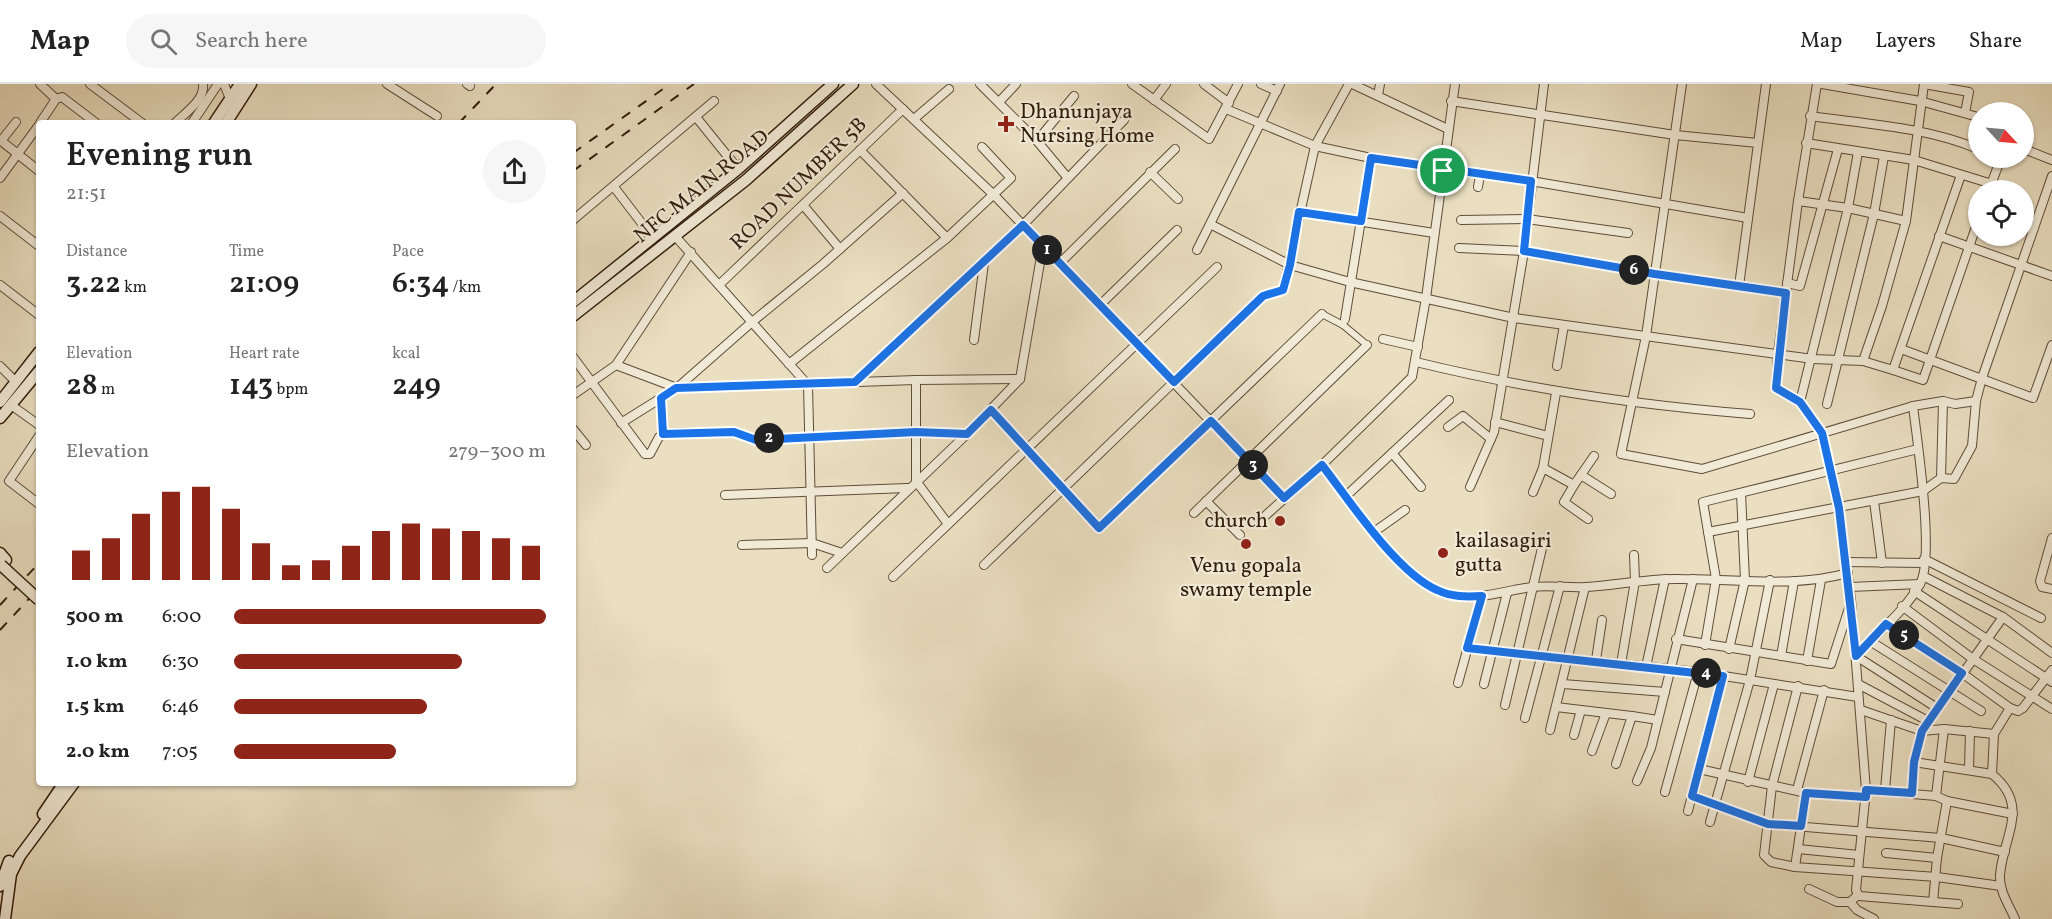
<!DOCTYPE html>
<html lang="en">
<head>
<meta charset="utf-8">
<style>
	body { margin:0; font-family:Vollkorn,serif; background:#f6f6f6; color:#222; height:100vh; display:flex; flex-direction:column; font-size:22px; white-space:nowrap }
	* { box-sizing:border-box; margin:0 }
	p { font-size:20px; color:#767676 }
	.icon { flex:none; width:33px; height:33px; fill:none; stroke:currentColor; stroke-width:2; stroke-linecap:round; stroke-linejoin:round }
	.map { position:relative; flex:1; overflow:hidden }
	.sheet { position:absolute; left:36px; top:36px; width:540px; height:666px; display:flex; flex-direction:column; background:#fff; border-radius:6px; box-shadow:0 2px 4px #0004 }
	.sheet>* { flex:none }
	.needle { width:39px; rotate:116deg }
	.tools { position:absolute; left:1968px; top:18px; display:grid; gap:12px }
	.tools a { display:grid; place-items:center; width:66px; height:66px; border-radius:50%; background:#fff; box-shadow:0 2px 4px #0004; font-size:30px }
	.pin { position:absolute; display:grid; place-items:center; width:51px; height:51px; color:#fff; margin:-26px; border:3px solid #fff; border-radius:50%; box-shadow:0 2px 6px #0007 }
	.km { position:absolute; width:30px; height:30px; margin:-15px; border-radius:50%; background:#222; color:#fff; font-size:16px; line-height:30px; text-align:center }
	.round { display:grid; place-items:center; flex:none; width:63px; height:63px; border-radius:32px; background:#f6f6f6 }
	.summary { display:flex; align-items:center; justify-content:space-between; height:102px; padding:0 30px }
	h1 { font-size:33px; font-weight:600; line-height:45px }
	.metrics { display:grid; grid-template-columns:repeat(3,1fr); gap:9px; height:102px; padding:6px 30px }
	.metrics div { display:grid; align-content:center }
	.metrics b { font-size:30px; font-weight:600 }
	.metrics small { font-size:16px; font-weight:400 }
	.metrics p { font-size:16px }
	.chart { height:168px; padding:12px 30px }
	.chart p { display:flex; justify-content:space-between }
	.chart svg { width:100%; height:108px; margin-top:6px; stroke:#8f2418; stroke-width:6 }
	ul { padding:0 30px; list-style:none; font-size:20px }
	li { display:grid; grid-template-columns:96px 72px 1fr; align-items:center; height:45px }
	li i { height:15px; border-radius:8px; background:#8f2418 }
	header { display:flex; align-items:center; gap:36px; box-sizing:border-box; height:84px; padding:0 30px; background:#fff; border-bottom:2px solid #e0e0e0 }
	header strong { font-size:28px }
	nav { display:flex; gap:33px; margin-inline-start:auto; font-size:21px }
	.search { width:420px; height:54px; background:#f6f6f6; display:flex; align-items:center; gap:15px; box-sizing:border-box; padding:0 21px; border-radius:33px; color:#767676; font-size:22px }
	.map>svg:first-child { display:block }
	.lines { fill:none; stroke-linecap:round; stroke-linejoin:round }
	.pedestrian-casing { stroke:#5e4d38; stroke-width:8 }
	.minor-casing { stroke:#5e4d38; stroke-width:10 }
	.secondary-casing { stroke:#301c0a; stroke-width:13 }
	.pedestrian { stroke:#f1ead7; stroke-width:6 }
	.minor { stroke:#f1ead7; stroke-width:8 }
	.secondary { stroke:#f1ead7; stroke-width:10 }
	.rail { stroke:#301c0a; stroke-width:2; stroke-dasharray:10 10; stroke-linecap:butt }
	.secondary-bridge-casing { stroke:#301c0a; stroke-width:13; stroke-linecap:butt }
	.secondary-bridge { stroke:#f1ead7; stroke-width:10 }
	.route-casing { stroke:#fff; stroke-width:12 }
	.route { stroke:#1a73e8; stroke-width:8 }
	.poi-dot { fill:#8f2418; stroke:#f1ead7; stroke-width:2 }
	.labels { text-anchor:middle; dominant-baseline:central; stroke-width:4.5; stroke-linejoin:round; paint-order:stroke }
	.poi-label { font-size:21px; fill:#301c0a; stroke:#f1ead7; text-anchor:start }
	.street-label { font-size:21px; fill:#301c0a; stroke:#f1ead7 }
</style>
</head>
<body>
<header>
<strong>Map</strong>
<div class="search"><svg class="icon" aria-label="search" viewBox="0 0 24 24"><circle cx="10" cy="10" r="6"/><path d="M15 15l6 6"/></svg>Search here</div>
<nav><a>Map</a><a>Layers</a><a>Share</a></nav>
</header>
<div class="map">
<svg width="2052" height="835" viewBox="0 0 2052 835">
	<rect width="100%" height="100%" fill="#eadfc1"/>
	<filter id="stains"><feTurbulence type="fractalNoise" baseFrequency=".00333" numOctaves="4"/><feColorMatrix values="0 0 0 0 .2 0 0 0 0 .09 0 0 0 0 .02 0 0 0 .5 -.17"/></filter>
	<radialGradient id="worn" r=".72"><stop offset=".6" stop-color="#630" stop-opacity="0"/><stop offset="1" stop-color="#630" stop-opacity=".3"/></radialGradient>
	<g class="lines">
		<defs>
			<g id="pedestrian">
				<path d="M1322 230 1343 241"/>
				<path d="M1345 235 1343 241 1367 261"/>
			</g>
			<g id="minor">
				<path d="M40 0 56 15"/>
				<path d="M90 0 142 39"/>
				<path d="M224 0 230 15"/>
				<path d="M387 0 437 32"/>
				<path d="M467 0 470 2"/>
				<path d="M876 0 995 112 1284 414"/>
				<path d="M980 0 1037 57 1067 93"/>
				<path d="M1132 0 1209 55 1238 0"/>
				<path d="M1204 0 1229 19"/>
				<path d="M1261 0 1277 7"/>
				<path d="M1352 0 1448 45"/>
				<path d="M1682 0 1646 252 1621 370 1702 385 1913 322 1943 317 1955 320 1976 317"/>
				<path d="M1817 0 1798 117 1778 269 1776 304 1800 318 1822 349 1839 424 1851 516 1866 706 1856 806 1859 812 1958 820"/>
				<path d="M1822 0 1920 17 1978 33"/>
				<path d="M1924 0 1969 8 1965 29"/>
				<path d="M1378 11 1380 0"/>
				<path d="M1154 16 1166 0"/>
				<path d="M1451 17 1675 51 1758 59"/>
				<path d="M999 18 1016 0"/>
				<path d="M1226 25 1315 62 1371 74 1531 97 1748 134"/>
				<path d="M1810 32C1866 40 1926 43 1978 65"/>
				<path d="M696 33 738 85"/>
				<path d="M914 35 949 5"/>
				<path d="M40 39 56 15 62 13 96 39"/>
				<path d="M175 39C185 29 205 16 203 0"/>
				<path d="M192 39 218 0"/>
				<path d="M0 56 39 87"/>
				<path d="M1 57 16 38"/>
				<path d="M1037 57 1074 12"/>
				<path d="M1806 59 1914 76 1992 100"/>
				<path d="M2024 65 2052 76"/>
				<path d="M860 66 947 154"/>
				<path d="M1150 88 1178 115"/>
				<path d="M0 94 39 41"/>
				<path d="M614 103 653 154"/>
				<path d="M1478 103 1480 91"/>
				<path d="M1989 106 2001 74"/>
				<path d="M1798 117 1848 124 1906 137"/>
				<path d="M803 121 840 165"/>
				<path d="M1299 128 1434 149"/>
				<path d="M0 132 39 162"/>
				<path d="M573 136 714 17"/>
				<path d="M1461 136 1527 135 1628 149"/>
				<path d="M1212 141 1290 181 1350 198 1514 234 1813 275 1863 277 1893 286 1961 91"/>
				<path d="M675 152 808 301 812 471"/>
				<path d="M1939 152 2052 192"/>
				<path d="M1459 164 1524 167 1655 190 1786 209"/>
				<path d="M1197 166 1280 0"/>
				<path d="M1060 179 1175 65"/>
				<path d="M1787 199 1800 202 1838 65"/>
				<path d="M0 201 39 231"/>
				<path d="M719 201 903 25"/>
				<path d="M1739 202 1766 0"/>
				<path d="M1100 221 1177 146"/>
				<path d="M1345 235 1371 74"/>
				<path d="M1383 255 1418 263"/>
				<path d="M974 256 984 179"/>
				<path d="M1901 265 2033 314 2052 261"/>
				<path d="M573 273 645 370H650L659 353 666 349 734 348 756 356 916 348 967 350"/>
				<path d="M1863 277 1882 222 1906 137 1924 0"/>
				<path d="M1416 278C1526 305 1637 321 1750 330"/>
				<path d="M789 280 947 154 1011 94 982 63"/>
				<path d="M616 281 677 304 916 296 1020 295"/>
				<path d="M0 282 16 298"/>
				<path d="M1557 282 1564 241"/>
				<path d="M1893 286 1923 296 1978 137"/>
				<path d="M916 296V397L948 440"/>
				<path d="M855 298 1023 141 1124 36"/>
				<path d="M573 311 616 281 691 168"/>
				<path d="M661 314 663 350"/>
				<path d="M1800 318 1848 124 1858 68"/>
				<path d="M1827 320 1874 130 1884 72"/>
				<path d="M11 321 39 341"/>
				<path d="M1913 322C1917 356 1935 473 1920 500 1905 527 1877 549 1856 572L1937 624"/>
				<path d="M991 326 1099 444 1322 230"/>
				<path d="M1495 338 1548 352"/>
				<path d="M621 339 677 304 752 238 823 180 903 109"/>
				<path d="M1448 343 1463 332 1491 355"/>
				<path d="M573 345 586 361"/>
				<path d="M39 352 9 397 39 420"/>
				<path d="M1392 369 1421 403"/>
				<path d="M1322 381C1351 419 1393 484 1434 505 1466 522 1499 507 1532 503 1550 501 1568 504 1586 503 1618 501 1649 494 1681 495 1736 495 1794 504 1848 489"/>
				<path d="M1543 384 1574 401 1594 372"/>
				<path d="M1581 391 1611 410"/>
				<path d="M1941 394 1943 317"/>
				<path d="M1574 401 1564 418 1588 435"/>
				<path d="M1470 403 1494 348 1524 167 1544 0"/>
				<path d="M1533 408 1543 384 1556 309"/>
				<path d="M725 411 907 404"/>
				<path d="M1346 412 1449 316"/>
				<path d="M1206 417 1240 451"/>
				<path d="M1874 417 1882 479"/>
				<path d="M1194 429 1367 261"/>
				<path d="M1266 431 1322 381 1412 293 1426 214 1455 0"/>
				<path d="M1374 448 1405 426"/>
				<path d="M1708 448 1923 407 1941 394 1954 395 1972 362 1976 317 1982 294 2052 92"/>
				<path d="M2052 454 2040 497 2042 503 2052 505"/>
				<path d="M742 461 812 459 842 469"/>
				<path d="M1924 475 2041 534"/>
				<path d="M1846 478 1924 479"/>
				<path d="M984 481 1263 212 1283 206 1315 62 1349 0"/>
				<path d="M827 484 967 350 1020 295 1043 161"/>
				<path d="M1923 492 2003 533 2052 569"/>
				<path d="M893 493 1217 183"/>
				<path d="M1850 503 1920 500"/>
				<path d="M1914 507 2052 598"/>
				<path d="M1902 522 1973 575 2052 625"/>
				<path d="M1886 540 1962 589 2010 624"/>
				<path d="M1676 555 1831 580 1850 521"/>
				<path d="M1870 557 1981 627"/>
				<path d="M1705 561 1716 495 1703 418 1918 365"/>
				<path d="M1467 564 1698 588 1858 613"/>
				<path d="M1729 565 1745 496 1741 409"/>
				<path d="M1781 572 1794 497"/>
				<path d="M1596 576 1602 536"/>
				<path d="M1807 577 1821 496"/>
				<path d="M1621 580 1635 497 1634 471"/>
				<path d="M1646 583 1665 495"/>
				<path d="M1458 599 1482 512"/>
				<path d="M1484 600 1507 509"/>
				<path d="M1563 600 1665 608"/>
				<path d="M1858 600 1928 637"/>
				<path d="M1505 621 1543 460"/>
				<path d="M1556 623 1632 632 1616 680"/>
				<path d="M1861 626 1922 647 1944 645 1994 650"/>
				<path d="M1632 632 1658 636"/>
				<path d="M1525 634 1560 502"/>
				<path d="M1550 646 1585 503"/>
				<path d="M1574 651 1581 626"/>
				<path d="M1592 667 1606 629"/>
				<path d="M1914 678 1992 690"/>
				<path d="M1699 685 1806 709 1866 713"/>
				<path d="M1969 686 1970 647"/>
				<path d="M1637 697 1651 664 1693 495"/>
				<path d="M1748 698 1774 600"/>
				<path d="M1797 706 1824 606"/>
				<path d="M1866 706 1936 712 1947 717 2013 730"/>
				<path d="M1885 706 1891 636"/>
				<path d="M1665 708 1698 588"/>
				<path d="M1806 709 1795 783 1937 793 2001 802"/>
				<path d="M1912 709 1914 678 1922 647 2003 533"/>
				<path d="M1692 712 1768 740 1941 754 2005 768"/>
				<path d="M1936 712 1944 645"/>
				<path d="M1688 727 1723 592"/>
				<path d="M1710 738 1750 596 1770 496"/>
				<path d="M1798 765 1859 771"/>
				<path d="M1886 769 1937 774"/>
				<path d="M1795 783 1771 778 1764 771 1772 702 1798 602"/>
				<path d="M1809 805 1837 818H1850L1858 811"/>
				<path d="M1850 818 1857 826 1874 835"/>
				<path d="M1933 818 1937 774 1947 717"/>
				<path d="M2015 835C2009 821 1999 807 2000 791 2003 752 2031 722 1992 690L1994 650 2010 624 2018 627 2023 624 2052 586"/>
			</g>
			<g id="secondary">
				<path d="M214 39 240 0"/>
				<path d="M226 39 251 0"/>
				<path d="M573 218 738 85 833 0"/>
				<path d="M573 232 746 96 853 0"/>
				<path d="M0 318 39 268"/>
				<path d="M0 334 39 287"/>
				<path d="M0 469 6 476"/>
				<path d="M43 730 64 699"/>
				<path d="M0 802 9 777"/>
				<path d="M5 835 11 790 20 772 74 699"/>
			</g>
		</defs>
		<!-- pedestrian casing -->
		<use href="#pedestrian" class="pedestrian-casing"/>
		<!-- minor casing -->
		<use href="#minor" class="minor-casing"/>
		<!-- secondary casing -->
		<use href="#secondary" class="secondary-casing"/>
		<!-- pedestrian -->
		<use href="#pedestrian" class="pedestrian"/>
		<!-- minor -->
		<use href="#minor" class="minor"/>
		<!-- secondary -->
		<use href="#secondary" class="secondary"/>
		<!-- rail -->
		<g class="rail">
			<path d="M459 39 496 0"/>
			<path d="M573 69 670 0"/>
			<path d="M573 87 694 0"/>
			<path d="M0 521 39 479"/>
			<path d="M0 546 39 504"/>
		</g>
		<defs>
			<path id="secondary-bridge" d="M1 481 39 516"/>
		</defs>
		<!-- secondary-bridge casing -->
		<use href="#secondary-bridge" class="secondary-bridge-casing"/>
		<!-- secondary-bridge -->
		<use href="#secondary-bridge" class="secondary-bridge"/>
	</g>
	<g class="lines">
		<defs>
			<path id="route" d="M1371 74 1531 97 1524 167 1655 190 1786 209 1776 304 1800 318 1822 349 1839 424 1856 572 1886 540 1962 589 1922 647 1914 678 1912 709 1866 706V713L1806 709 1801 742 1768 740 1692 712 1723 592 1467 564 1482 512C1466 513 1452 513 1437 506 1397 489 1349 416 1322 381L1284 414 1211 337 1099 444 991 326 967 350 916 348 756 356 734 348 663 350 661 314 676 304 855 298 1023 141 1174 298 1263 212 1283 206 1290 181 1299 128 1361 137Z"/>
		</defs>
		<!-- route casing -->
		<use href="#route" class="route-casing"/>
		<!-- route -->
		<use href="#route" class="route"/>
	</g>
	<!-- markers -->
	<g class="poi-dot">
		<path d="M1003 31h6v6h6v6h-6v6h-6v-6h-6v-6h6z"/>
		<circle cx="1280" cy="437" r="6"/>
		<circle cx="1246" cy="460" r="6"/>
		<circle cx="1443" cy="469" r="6"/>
	</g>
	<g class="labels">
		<!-- poi labels -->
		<g class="poi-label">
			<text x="1020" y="28">Dhanunjaya<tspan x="1020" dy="24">Nursing Home</tspan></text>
			<text x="1268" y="437" text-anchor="end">church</text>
			<text x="1455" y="457">kailasagiri<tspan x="1455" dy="24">gutta</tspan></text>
			<text x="1246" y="482" text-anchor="middle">Venu gopala<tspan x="1246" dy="24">swamy temple</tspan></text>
		</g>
		<!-- street labels -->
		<g class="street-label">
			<text transform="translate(799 100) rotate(-44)">ROAD NUMBER 5B</text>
			<text transform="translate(702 103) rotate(-39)">NFC MAIN ROAD</text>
		</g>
	</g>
	<rect width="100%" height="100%" filter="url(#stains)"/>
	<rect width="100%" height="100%" fill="url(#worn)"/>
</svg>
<div class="tools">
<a><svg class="needle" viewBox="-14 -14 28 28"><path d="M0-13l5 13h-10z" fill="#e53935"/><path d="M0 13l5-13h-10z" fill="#767676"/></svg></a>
<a><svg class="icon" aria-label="locate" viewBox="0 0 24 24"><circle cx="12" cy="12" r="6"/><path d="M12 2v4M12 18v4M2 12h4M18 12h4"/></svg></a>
</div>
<div class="pin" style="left:1443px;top:87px;background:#1e9e55"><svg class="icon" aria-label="arrive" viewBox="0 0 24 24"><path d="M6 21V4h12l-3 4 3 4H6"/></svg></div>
<b class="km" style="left:1047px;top:166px">1</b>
<b class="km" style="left:769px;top:354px">2</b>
<b class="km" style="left:1253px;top:381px">3</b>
<b class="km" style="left:1706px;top:589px">4</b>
<b class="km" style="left:1904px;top:551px">5</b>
<b class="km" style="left:1634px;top:186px">6</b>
<section class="sheet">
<div class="summary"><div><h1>Evening run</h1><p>21:51</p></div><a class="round"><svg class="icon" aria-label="share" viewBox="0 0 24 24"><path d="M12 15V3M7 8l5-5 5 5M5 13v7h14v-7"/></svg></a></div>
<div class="metrics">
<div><p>Distance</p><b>3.22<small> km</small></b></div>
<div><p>Time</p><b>21:09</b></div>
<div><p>Pace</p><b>6:34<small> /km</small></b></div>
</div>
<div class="metrics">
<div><p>Elevation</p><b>28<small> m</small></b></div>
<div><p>Heart rate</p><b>143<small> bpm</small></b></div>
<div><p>kcal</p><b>249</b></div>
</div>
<div class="chart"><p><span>Elevation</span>279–300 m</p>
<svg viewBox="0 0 160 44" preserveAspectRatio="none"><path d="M5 44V32M15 44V27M25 44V17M35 44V8M45 44V6M55 44V15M65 44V29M75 44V38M85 44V36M95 44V30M105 44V24M115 44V21M125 44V23M135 44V24M145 44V27M155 44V30"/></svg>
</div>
<ul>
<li><b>500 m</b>6:00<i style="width:100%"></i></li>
<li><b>1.0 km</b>6:30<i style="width:73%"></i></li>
<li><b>1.5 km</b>6:46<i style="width:62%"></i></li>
<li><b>2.0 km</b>7:05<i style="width:52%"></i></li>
</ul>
</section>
</div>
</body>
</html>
